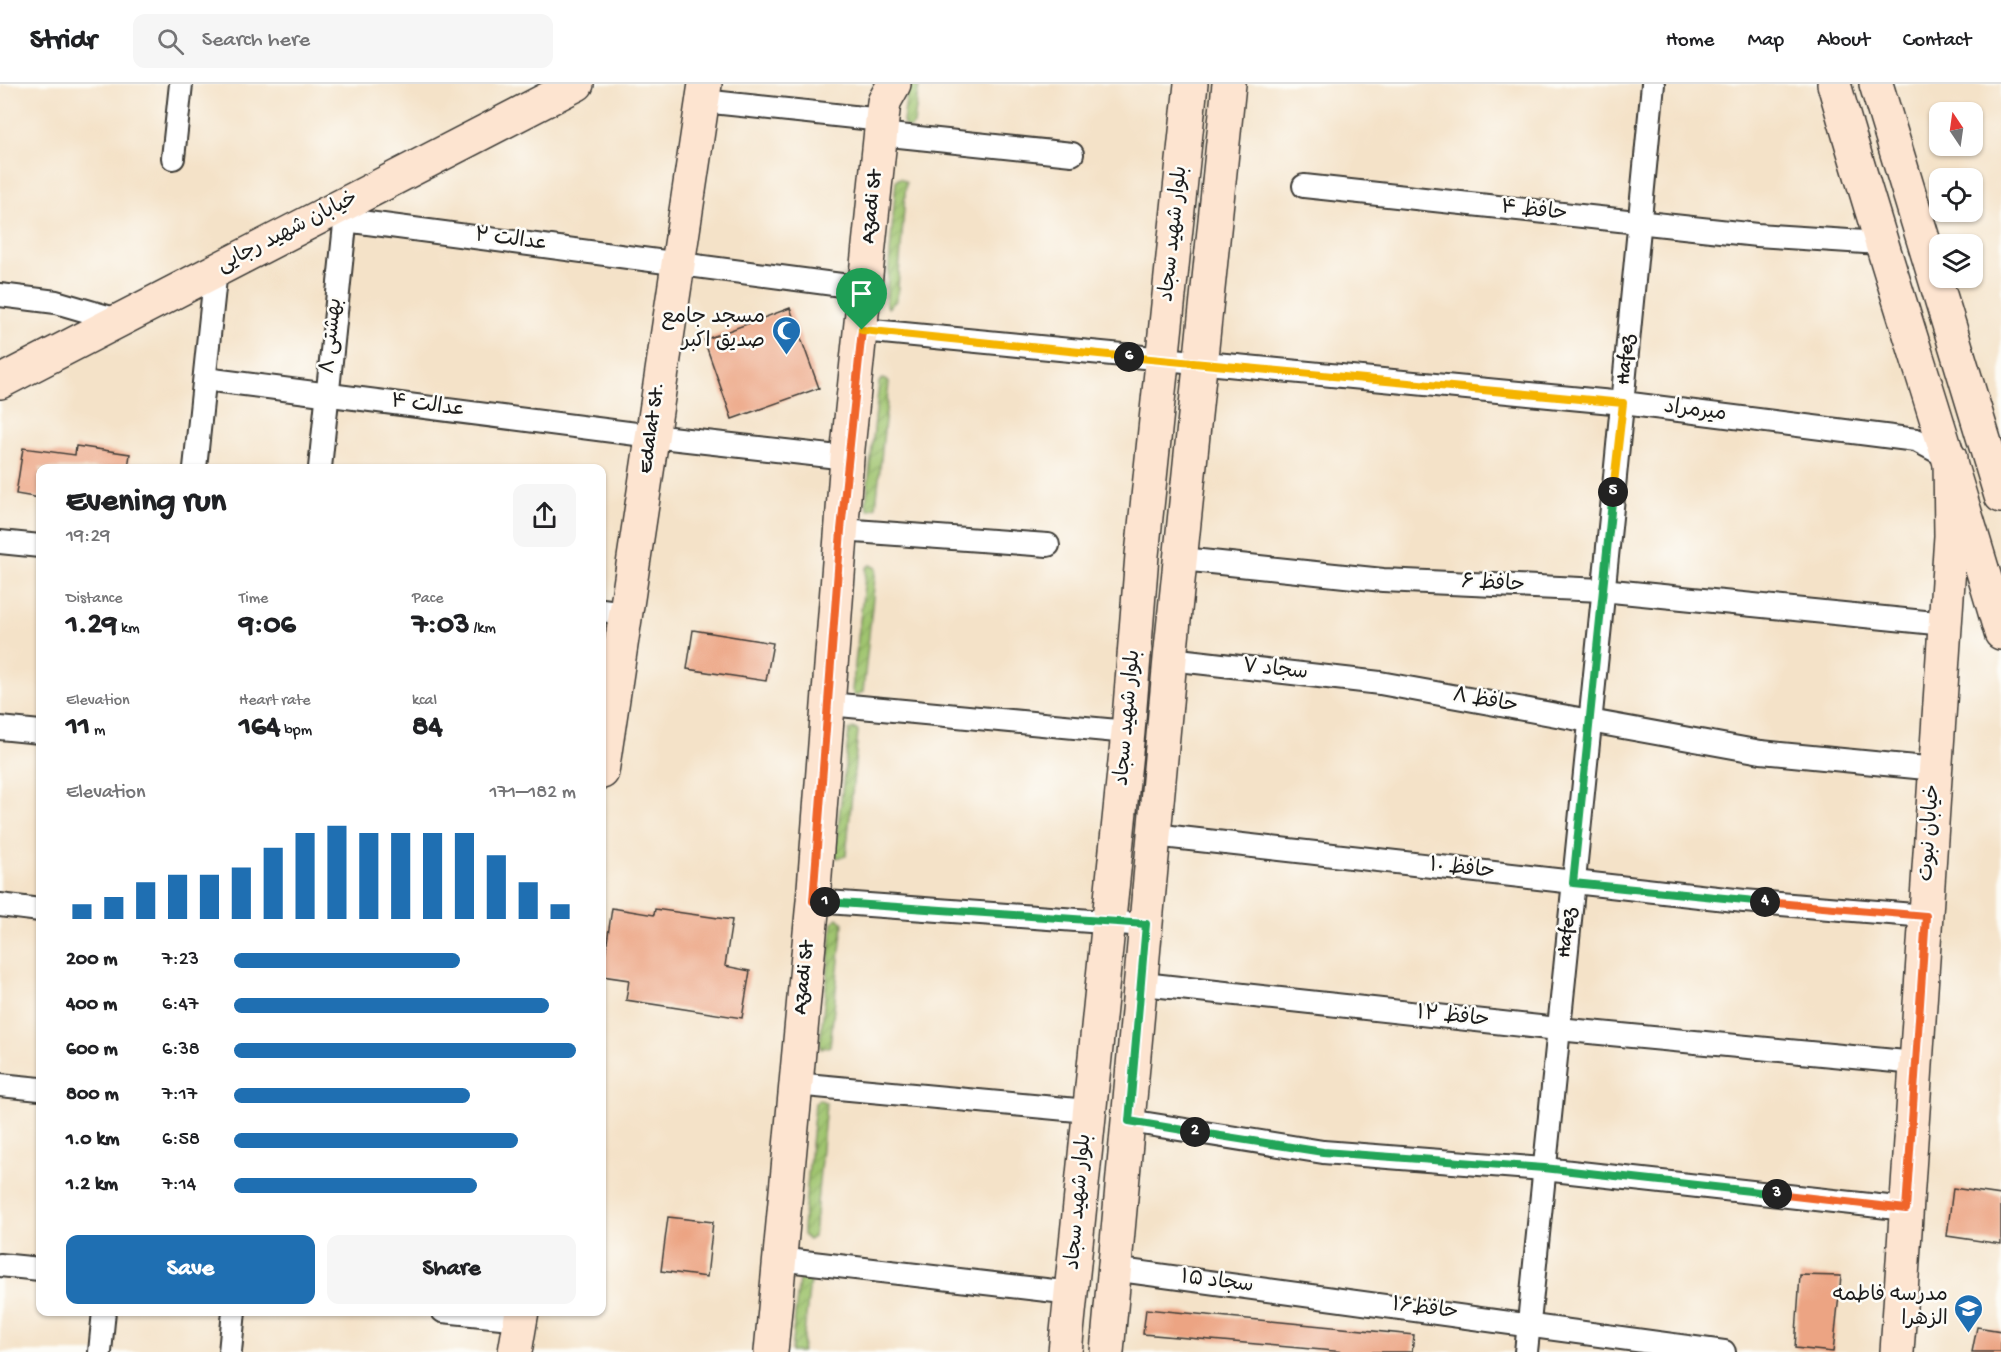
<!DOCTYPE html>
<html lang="en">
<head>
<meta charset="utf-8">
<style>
	body { margin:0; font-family:"Gochi Hand","Playpen Sans Arabic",sans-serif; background:#f6f6f6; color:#202124; height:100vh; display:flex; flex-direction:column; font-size:22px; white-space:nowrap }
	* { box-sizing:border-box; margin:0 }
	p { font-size:20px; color:#757577 }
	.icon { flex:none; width:33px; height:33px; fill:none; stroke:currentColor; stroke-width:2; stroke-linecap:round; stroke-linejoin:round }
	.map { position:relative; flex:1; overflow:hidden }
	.panel { position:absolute; left:36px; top:380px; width:570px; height:852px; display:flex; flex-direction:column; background:#fff; border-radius:12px; box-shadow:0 2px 4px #0004 }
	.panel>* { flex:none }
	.needle { width:39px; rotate:347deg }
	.buttons { position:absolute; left:1929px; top:18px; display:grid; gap:12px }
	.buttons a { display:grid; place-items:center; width:54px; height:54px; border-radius:12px; background:#fff; box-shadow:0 2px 4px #0004; font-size:30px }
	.pin { position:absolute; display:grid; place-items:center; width:51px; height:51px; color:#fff; margin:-62px -26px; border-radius:50% 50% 50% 0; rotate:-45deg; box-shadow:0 0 6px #0007 }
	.pin .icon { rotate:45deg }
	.km { position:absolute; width:30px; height:30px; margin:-15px; border-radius:50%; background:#222; color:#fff; font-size:16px; line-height:30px; text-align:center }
	.round { display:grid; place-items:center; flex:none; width:63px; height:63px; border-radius:12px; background:#f6f6f6 }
	.overview { display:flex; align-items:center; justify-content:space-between; height:102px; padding:0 30px }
	h1 { font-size:33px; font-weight:700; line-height:45px }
	.figures { display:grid; grid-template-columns:repeat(3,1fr); gap:9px; height:102px; padding:6px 30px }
	.figures div { display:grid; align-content:center }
	.figures b { font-size:30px; font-weight:700 }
	.figures small { font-size:16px; font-weight:400 }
	.figures p { font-size:16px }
	.chart { height:168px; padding:12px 30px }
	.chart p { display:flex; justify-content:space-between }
	.chart svg { width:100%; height:108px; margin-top:6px; stroke:#1f6fb2; stroke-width:6 }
	.primary-button { display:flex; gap:12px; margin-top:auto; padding:12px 30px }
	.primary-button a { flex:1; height:69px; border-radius:12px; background:#1f6fb2; color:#fff; font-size:24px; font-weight:700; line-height:69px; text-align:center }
	.primary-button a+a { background:#f6f6f6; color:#202124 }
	ul { padding:0 30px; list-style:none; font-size:20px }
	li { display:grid; grid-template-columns:96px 72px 1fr; align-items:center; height:45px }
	li i { height:15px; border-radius:8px; background:#1f6fb2 }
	header { display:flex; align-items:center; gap:36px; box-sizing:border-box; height:84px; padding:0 30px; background:#fff; border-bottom:2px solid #e0e0e0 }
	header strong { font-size:28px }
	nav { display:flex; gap:33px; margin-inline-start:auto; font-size:21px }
	.search { width:420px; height:54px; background:#f6f6f6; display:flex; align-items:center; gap:15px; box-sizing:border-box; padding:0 21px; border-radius:12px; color:#757577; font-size:22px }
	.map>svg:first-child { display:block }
	.garden { fill:url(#garden-furrows); stroke:#5e7046; stroke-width:1.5 }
	.building { fill:#eca483 }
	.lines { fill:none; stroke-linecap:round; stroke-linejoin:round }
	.street-casing { stroke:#3c3a36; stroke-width:26 }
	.secondary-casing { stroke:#3c3a36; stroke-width:36 }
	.street { stroke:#fff; stroke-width:22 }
	.secondary { stroke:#fde4d0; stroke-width:33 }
	.split-1-casing { stroke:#fff; stroke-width:12 }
	.split-2-casing { stroke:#fff; stroke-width:12 }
	.split-3-casing { stroke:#fff; stroke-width:12 }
	.split-4-casing { stroke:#fff; stroke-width:12 }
	.split-5-casing { stroke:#fff; stroke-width:12 }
	.split-6-casing { stroke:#fff; stroke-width:12 }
	.split-7-casing { stroke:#fff; stroke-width:12 }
	.split-1 { stroke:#f0652b; stroke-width:8 }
	.split-2 { stroke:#22a559; stroke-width:8 }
	.split-3 { stroke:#22a559; stroke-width:8 }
	.split-4 { stroke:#f0652b; stroke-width:8 }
	.split-5 { stroke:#22a559; stroke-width:8 }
	.split-6 { stroke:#f5b400; stroke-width:8 }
	.split-7 { stroke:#f5b400; stroke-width:8 }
	.labels { text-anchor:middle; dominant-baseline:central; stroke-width:5; stroke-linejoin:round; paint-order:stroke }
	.street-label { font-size:21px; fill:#1c1c1c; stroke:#fdfcf7 }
	.poi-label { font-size:21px; fill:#1c1c1c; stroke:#fdfcf7; text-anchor:end }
</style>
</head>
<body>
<header>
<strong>Stridr</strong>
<div class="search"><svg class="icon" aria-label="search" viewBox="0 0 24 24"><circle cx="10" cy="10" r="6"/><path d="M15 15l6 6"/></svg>Search here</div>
<nav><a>Home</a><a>Map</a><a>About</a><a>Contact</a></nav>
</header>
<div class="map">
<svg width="2001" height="1268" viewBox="0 0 2001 1268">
	<defs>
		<pattern id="garden-furrows" width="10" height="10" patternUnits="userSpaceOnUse" patternTransform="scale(1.5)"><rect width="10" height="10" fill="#a0c56f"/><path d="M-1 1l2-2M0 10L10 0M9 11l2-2" fill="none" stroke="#89a960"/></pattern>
	</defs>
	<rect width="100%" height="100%" fill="#fdfcf7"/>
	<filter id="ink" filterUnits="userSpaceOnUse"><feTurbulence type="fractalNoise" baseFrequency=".0167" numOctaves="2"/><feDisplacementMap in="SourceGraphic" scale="12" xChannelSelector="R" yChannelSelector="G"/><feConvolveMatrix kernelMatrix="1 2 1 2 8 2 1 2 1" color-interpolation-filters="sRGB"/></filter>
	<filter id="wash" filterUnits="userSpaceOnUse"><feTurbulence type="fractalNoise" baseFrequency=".008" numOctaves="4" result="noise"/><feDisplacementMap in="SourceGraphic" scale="24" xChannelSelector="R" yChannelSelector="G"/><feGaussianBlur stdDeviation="1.35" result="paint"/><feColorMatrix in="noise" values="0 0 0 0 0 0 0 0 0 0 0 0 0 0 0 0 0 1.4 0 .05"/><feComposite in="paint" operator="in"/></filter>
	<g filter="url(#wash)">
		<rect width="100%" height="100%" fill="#f4e2c8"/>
		<!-- garden -->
		<g class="garden">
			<path d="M908 0H919L914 40 910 44 905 43 903 38Z"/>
			<path d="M900 94 906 98 897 216 888 224 886 218 896 97Z"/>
			<path d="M883 295 889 298 876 423 868 426 866 420 879 298Z"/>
			<path d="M870 481 876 484 863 608 854 612 852 606 866 484Z"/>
			<path d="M853 644 858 647 846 772 837 774 835 769 849 647Z"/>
			<path d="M837 834 843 838 830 962 821 965 820 959 833 838Z"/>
			<path d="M819 1015 826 1019 814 1153 809 1156 803 1151V1144L815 1019Z"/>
			<path d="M800 1186 811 1188 802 1268H791Z"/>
		</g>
		<g id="blocks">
			<!-- building -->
			<g class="building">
				<path d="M790 224 819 304 732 335 704 256Z"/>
				<path d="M76 362 130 370 128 384H40V414L16 410 23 364 75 371Z"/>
				<path d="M693 546 773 559 766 597 687 585Z"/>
				<path d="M612 824 654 831 655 825 732 836 725 882 750 887 742 934 626 916 629 896 602 892Z"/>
				<path d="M1953 1104 2001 1111V1160L1947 1152Z"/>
				<path d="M668 1133 713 1138 707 1193 661 1187Z"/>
				<path d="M1800 1191 1841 1192 1833 1268 1795 1264Z"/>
				<path d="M1146 1225 1414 1251 1412 1268H1345L1143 1250Z"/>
				<path d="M1977 1243 2001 1247V1268H1972Z"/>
			</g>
		</g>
	</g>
	<g filter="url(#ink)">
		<use href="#blocks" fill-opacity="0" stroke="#3c3a36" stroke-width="1.5"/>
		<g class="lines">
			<defs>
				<g id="street">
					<path d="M703 17 882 36"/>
					<path d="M880 50 1072 70"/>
					<path d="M173 74 181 0"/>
					<path d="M1304 102 1757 151 1880 159"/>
					<path d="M345 136 864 204"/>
					<path d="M0 211 56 218 118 236"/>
					<path d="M862 246 1623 319 1916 356 1950 374"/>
					<path d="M205 295 652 352 847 374"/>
					<path d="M195 384 216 185"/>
					<path d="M320 384 347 121"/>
					<path d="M841 446 1048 461"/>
					<path d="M0 458 40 462"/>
					<path d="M1182 475 1383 496 1602 506 1945 540"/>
					<path d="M602 526 625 529"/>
					<path d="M1170 575 1380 599 1761 668 1936 685"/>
					<path d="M829 620 1128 648"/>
					<path d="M0 644 40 648"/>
					<path d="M1154 751 1744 817 1926 832"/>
					<path d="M813 817 1146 841"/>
					<path d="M0 821 40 826"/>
					<path d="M1143 900 1558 945 1916 979"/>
					<path d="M795 1000 1088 1027"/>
					<path d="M0 1001 40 1005"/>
					<path d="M1129 1037 1323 1068 1544 1085 1906 1125"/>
					<path d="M778 1175 1072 1209"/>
					<path d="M0 1181 40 1185"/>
					<path d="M1113 1185 1724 1268"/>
					<path d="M443 1227 521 1235"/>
					<path d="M100 1268 104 1227"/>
					<path d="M230 1268 234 1227"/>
					<path d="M1526 1268C1568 845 1614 423 1653 0"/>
				</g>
				<g id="secondary">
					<path d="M1834 0C1887 184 1948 365 2001 549"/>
					<path d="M1876 0 2001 412"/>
					<path d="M0 298 577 0"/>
					<path d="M602 688 705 0"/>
					<path d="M515 1268 522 1227"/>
					<path d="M771 1268 813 817 847 374 882 36 884 18 894 0"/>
					<path d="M1065 1268 1128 648 1142 471 1191 0"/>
					<path d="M1107 1268 1170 575 1229 0"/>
					<path d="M1897 1268 1951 452 1950 374"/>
				</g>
			</defs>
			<!-- street casing -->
			<use href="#street" class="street-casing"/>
			<!-- secondary casing -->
			<use href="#secondary" class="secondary-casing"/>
			<!-- street -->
			<use href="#street" class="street"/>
			<!-- secondary -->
			<use href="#secondary" class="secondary"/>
		</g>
	</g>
	<g class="lines" filter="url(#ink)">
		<defs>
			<path id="split-1" d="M825 818 813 817 841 446 862 246"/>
			<path id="split-2" d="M825 818 1146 840 1129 1037 1195 1048"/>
			<path id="split-3" d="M1195 1048 1323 1068 1544 1084 1777 1110"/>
			<path id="split-4" d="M1765 818 1926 832 1906 1125 1777 1110"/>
			<path id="split-5" d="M1613 408 1573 799 1765 818"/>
			<path id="split-6" d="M1129 273 1623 319 1613 408"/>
			<path id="split-7" d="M862 246 1129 273"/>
		</defs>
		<!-- split-1 casing -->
		<use href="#split-1" class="split-1-casing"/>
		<!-- split-2 casing -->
		<use href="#split-2" class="split-2-casing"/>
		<!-- split-3 casing -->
		<use href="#split-3" class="split-3-casing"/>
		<!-- split-4 casing -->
		<use href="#split-4" class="split-4-casing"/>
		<!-- split-5 casing -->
		<use href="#split-5" class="split-5-casing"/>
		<!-- split-6 casing -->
		<use href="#split-6" class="split-6-casing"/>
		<!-- split-7 casing -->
		<use href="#split-7" class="split-7-casing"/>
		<!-- split-1 -->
		<use href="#split-1" class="split-1"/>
		<!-- split-2 -->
		<use href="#split-2" class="split-2"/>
		<!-- split-3 -->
		<use href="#split-3" class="split-3"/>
		<!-- split-4 -->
		<use href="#split-4" class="split-4"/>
		<!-- split-5 -->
		<use href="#split-5" class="split-5"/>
		<!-- split-6 -->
		<use href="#split-6" class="split-6"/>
		<!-- split-7 -->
		<use href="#split-7" class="split-7"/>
	</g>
	<!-- icons -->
	<defs>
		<symbol id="mosque-pin" viewBox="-11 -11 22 30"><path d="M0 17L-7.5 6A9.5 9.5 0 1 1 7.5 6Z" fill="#1f6fb2" stroke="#fdfcf7"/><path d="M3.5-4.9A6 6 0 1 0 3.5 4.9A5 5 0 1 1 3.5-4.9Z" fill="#fff"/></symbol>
		<symbol id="school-pin" viewBox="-11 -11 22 30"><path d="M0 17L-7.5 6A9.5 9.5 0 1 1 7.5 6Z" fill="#1f6fb2" stroke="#fdfcf7"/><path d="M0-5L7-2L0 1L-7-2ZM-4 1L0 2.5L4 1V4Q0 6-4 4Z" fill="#fff"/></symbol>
	</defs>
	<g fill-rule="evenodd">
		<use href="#mosque-pin" x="770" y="230" width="33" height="45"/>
		<use href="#school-pin" x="1952" y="1208" width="33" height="45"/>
	</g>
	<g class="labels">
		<!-- street labels -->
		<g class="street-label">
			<text transform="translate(873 123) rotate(-84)">Azadi St</text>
			<text transform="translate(1534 128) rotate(6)">حافظ ۴</text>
			<text transform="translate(288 149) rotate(-27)">خیابان شهید رجایی</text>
			<text transform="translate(1175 150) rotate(-84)">بلوار شهید سجاد</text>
			<text transform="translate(511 157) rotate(7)">عدالت ۲</text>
			<text transform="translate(333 252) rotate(-84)">بهشتی ۸</text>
			<text transform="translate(1627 276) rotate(-85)">Hafez</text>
			<text transform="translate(428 323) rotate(7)">عدالت ۴</text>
			<text transform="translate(1695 328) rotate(7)">میرمراد</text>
			<text transform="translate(653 344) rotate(-82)">Edalat St.</text>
			<text transform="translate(1493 501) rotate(3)">حافظ ۶</text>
			<text transform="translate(1275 587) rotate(6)">سجاد ۷</text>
			<text transform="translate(1485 618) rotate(10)">حافظ ۸</text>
			<text transform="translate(1129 634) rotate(-85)">بلوار شهید سجاد</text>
			<text transform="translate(1931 749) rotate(-86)">خیابان نبوت</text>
			<text transform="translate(1462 786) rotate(6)">حافظ ۱۰</text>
			<text transform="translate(1568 849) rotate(-84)">Hafez</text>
			<text transform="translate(805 894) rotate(-84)">Azadi St</text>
			<text transform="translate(1453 934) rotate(6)">حافظ ۱۲</text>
			<text transform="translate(1080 1118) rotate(-85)">بلوار شهید سجاد</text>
			<text transform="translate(1217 1199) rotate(7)">سجاد ۱۵</text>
			<text transform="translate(1425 1226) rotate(7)">حافظ۱۶</text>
		</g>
		<!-- poi labels -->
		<g class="poi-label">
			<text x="765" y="234">مسجد جامع<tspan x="765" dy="24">صدیق اکبر</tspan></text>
			<text x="1948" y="1212">مدرسه فاطمه<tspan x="1948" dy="24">الزهرا</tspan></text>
		</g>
	</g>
</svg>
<div class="buttons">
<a><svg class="needle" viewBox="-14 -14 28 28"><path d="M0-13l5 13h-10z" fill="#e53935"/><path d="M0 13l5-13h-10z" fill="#757577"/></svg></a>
<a><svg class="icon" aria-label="locate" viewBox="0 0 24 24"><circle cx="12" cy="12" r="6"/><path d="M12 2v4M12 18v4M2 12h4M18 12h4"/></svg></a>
<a><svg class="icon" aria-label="layers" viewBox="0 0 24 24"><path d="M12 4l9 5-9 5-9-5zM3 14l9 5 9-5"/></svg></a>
</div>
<div class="pin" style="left:862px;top:246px;background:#1e9e55"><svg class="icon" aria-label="arrive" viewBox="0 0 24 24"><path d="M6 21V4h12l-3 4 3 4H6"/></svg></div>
<b class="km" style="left:825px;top:818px">1</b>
<b class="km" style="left:1195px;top:1048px">2</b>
<b class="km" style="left:1777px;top:1110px">3</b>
<b class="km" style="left:1765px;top:818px">4</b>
<b class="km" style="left:1613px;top:408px">5</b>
<b class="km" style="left:1129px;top:273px">6</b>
<section class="panel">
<div class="overview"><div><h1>Evening run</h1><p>19:29</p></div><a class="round"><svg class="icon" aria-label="share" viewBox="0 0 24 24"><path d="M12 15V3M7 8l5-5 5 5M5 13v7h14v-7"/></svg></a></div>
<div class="figures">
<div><p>Distance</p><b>1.29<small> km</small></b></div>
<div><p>Time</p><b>9:06</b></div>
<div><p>Pace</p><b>7:03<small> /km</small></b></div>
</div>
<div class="figures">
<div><p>Elevation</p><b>11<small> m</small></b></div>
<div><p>Heart rate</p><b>164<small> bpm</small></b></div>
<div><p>kcal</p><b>84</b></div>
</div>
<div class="chart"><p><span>Elevation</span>171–182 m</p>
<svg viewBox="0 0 160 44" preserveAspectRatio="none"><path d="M5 44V38M15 44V35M25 44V29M35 44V26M45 44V26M55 44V23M65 44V15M75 44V9M85 44V6M95 44V9M105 44V9M115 44V9M125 44V9M135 44V18M145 44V29M155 44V38"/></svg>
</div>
<ul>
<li><b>200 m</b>7:23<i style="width:66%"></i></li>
<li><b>400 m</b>6:47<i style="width:92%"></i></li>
<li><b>600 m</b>6:38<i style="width:100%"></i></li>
<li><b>800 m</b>7:17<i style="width:69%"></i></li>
<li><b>1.0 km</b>6:58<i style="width:83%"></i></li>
<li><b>1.2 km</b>7:14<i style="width:71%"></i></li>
</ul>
<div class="primary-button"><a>Save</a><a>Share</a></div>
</section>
</div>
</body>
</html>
